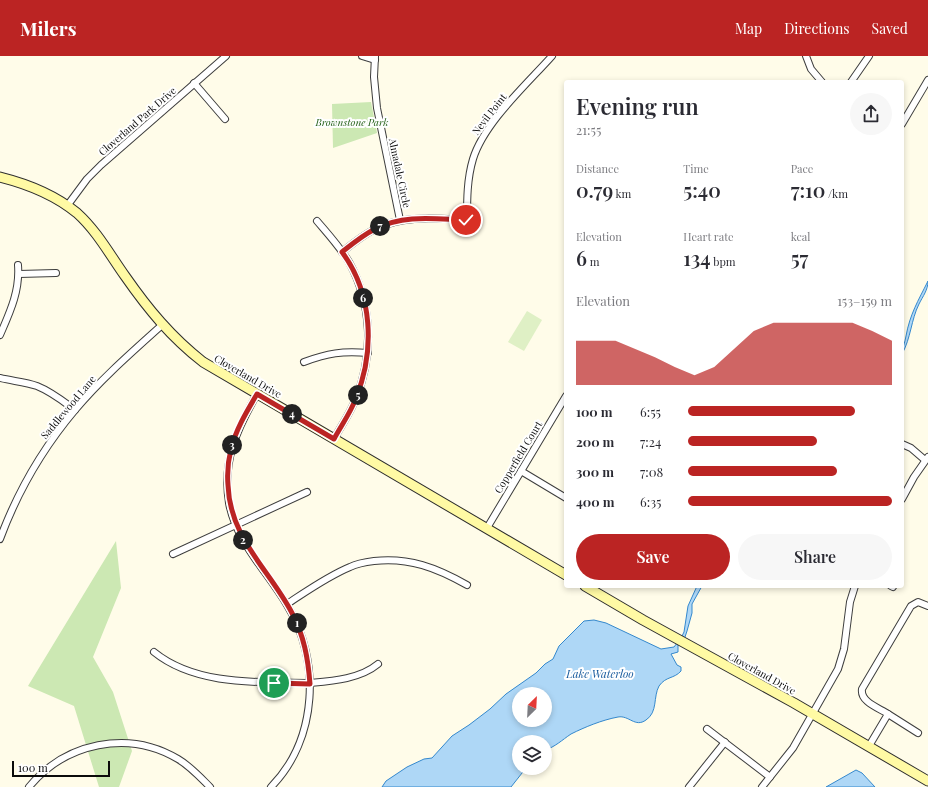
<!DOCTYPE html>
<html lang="en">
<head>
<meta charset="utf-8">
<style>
	body { margin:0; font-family:"Playfair Display",serif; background:#f7f7f7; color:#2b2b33; height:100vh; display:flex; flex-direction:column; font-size:15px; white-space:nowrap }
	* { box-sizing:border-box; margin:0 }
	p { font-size:13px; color:#7c7c81 }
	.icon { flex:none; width:22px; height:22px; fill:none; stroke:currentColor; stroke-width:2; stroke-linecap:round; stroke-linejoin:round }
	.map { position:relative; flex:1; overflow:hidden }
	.sheet { position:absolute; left:564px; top:24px; width:340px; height:508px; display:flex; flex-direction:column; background:#fff; border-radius:4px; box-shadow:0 2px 6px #0003 }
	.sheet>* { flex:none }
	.needle { width:26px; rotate:24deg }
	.controls { position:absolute; left:512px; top:631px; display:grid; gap:8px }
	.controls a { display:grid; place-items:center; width:40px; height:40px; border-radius:50%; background:#fff; box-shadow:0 2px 6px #0003; font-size:20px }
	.scale { position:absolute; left:12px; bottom:10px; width:98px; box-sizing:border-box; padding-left:4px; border:2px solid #0b0b0b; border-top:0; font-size:11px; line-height:14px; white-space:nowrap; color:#0b0b0b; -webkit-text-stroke:3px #fff; paint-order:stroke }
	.pin { position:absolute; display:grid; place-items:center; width:34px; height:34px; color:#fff; margin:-17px; border:2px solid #fff; border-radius:50%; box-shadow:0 1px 4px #0007 }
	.km { position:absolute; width:20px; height:20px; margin:-10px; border-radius:50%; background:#222; color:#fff; font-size:11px; line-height:20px; text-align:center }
	.round { display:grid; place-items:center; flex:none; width:42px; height:42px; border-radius:21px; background:#f7f7f7 }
	.summary { display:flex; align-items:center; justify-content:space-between; height:68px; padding:0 12px }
	h1 { font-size:22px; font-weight:600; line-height:30px }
	.figures { display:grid; grid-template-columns:repeat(3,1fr); gap:6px; height:68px; padding:4px 12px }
	.figures div { display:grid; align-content:center }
	.figures b { font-size:20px; font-weight:600 }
	.figures small { font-size:11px; font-weight:400 }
	.figures p { font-size:11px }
	.chart { height:112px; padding:8px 12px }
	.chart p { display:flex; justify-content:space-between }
	.chart svg { width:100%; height:72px; margin-top:4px; fill:#bb2423; opacity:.7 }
	.cta { display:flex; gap:8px; margin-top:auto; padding:8px 12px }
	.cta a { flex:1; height:46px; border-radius:24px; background:#bb2423; color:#fff; font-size:16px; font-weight:600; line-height:46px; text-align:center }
	.cta a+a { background:#f7f7f7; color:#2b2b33 }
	ul { padding:0 12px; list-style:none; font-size:13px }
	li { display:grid; grid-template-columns:64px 48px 1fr; align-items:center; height:30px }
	li i { height:10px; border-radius:5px; background:#bb2423 }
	header { display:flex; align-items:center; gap:24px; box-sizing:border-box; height:56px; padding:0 20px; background:#bb2423; color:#fff }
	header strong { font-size:19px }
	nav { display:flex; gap:22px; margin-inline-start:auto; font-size:14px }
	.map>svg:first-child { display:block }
	.green { fill:#cce8b3 }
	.pitch { fill:#dff0c5 }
	.water { fill:#aed7f6; stroke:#3488cd; fill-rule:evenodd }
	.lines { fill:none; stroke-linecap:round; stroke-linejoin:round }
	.street-casing { stroke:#3e3e3e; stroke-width:8 }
	.secondary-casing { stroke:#2d2d2d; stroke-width:11 }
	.street { stroke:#fff; stroke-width:6 }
	.secondary { stroke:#fffaa4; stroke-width:9 }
	.route-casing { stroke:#fff; stroke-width:8 }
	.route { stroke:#bb2423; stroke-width:5 }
	.labels { text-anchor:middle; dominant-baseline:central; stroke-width:4; stroke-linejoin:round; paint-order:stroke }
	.street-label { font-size:10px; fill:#0b0b0b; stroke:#fff }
	.park-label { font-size:10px; font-style:italic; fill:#27621c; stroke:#fff }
	.water-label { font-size:11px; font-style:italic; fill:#15599c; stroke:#fff }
</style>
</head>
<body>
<header>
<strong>Milers</strong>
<nav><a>Map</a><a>Directions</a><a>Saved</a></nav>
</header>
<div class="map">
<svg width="928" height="731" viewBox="0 0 928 731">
	<rect width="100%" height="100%" fill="#fffce9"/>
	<!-- green -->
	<g class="green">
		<path d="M371 46 377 77 333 92 332 48Z"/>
		<path d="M116 485 121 532 93 601 113 636 132 695 119 731H99L74 650 28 630Z"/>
	</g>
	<!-- pitch -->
	<path class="pitch" d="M527 255 542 264 524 295 508 286Z"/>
	<!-- water -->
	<g class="water">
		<path d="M928 225C928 234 923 240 919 248 911 264 911 282 902 298 902 292 905 287 906 280 910 258 918 245 928 225Z"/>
		<path d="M697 530H702L692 548V557L687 575 685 581 678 589V596L671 598 677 609 681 611V615C674 623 666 620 659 630 653 641 658 656 646 664 635 672 629 659 618 661 602 664 585 671 571 678 562 684 555 691 545 694V686H519V712H526L511 731H382L386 725 407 711 424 703 432 702 452 680 469 669 490 653 506 638 536 617 545 608 553 603 559 590 584 565 594 564 606 567 661 593 674 591 681 582 684 576 688 550ZM519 638H545V664H519Z"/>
		<path d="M856 714 862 717 875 731H826Z"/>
	</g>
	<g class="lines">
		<defs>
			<g id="street">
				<path d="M362 0 375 4"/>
				<path d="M375 0 374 21 377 52 400 164"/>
				<path d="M806 0 811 13 822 26"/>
				<path d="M851 26 869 0"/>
				<path d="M194 27 225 63"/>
				<path d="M902 68 928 24"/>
				<path d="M67 150 87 123 101 109 226 0"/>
				<path d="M467 164C467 144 467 123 473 103 484 67 526 29 552 0"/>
				<path d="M317 165C328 178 340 191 349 206 372 248 374 298 356 342 351 356 341 370 334 383"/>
				<path d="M342 196C352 188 363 179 375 173 405 158 439 163 472 164"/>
				<path d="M19 218 56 217"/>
				<path d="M0 279C10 256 20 235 18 209"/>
				<path d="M304 306C328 297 342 295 368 297"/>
				<path d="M0 322C12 325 25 326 37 330 52 336 63 345 75 354"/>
				<path d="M257 338C237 373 222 405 229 447 236 486 267 515 287 549 321 604 318 683 271 731"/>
				<path d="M902 388 911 392 925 404"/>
				<path d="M521 415 566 442"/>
				<path d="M902 443 914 421 928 401"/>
				<path d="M487 472 566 340"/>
				<path d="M0 483C17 437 43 392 75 354 101 323 132 296 162 269"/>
				<path d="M173 498 307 436"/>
				<path d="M891 530 893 531"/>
				<path d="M287 548C307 535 328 520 350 511 358 507 366 506 374 505 409 501 437 512 467 529"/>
				<path d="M154 596C196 630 259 626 310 627 332 625 360 623 378 608"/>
				<path d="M888 658 918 677"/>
				<path d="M707 673 770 721"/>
				<path d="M869 690 888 658C879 652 860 646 862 633L911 550 918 546 928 550"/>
				<path d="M29 731C65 687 128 673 178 703 190 710 200 721 210 731"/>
				<path d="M689 731 725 686"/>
				<path d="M762 731 793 692 838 613 844 593 850 546 855 530"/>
			</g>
			<g id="secondary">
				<path d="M0 121C28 128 54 138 77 157 97 175 110 199 125 220 148 253 171 281 203 306L566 519"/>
				<path d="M585 530 643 564 794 647 928 725"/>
			</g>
		</defs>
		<!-- street casing -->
		<use href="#street" class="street-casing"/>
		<!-- secondary casing -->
		<use href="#secondary" class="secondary-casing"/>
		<!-- street -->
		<use href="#street" class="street"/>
		<!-- secondary -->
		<use href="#secondary" class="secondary"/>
	</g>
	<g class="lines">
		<defs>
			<path id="route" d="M274 627 310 628C308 602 304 580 292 557 269 513 230 483 228 429 227 417 228 405 231 393 236 373 247 355 257 338L334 383C341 370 351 356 356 342 375 295 373 238 342 196 352 188 363 179 375 173 404 158 435 163 466 164"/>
		</defs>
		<!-- route casing -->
		<use href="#route" class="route-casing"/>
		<!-- route -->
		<use href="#route" class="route"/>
	</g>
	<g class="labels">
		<!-- street labels -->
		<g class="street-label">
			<text transform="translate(489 58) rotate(-52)">Nevil Point</text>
			<text transform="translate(137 65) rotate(-41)">Cloverland Park Drive</text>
			<text transform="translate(400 117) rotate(78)">Almadale Circle</text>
			<text transform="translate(248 320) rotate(30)">Cloverland Drive</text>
			<text transform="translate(68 351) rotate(-50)">Saddlewood Lane</text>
			<text transform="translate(518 401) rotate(-59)">Copperfield Court</text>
			<text transform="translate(762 617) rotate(29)">Cloverland Drive</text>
		</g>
		<!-- park labels -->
		<g class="park-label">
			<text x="352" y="66">Brownstone Park</text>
		</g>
		<!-- water labels -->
		<g class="water-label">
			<text x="600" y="617">Lake Waterloo</text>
		</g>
	</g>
</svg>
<div class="controls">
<a><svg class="needle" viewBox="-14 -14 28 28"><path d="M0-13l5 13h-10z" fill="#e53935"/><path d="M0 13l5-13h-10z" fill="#7c7c81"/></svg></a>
<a><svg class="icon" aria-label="layers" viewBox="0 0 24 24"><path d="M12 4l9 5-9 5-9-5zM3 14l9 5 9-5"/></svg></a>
</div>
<div class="scale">100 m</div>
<div class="pin" style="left:274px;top:627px;background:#1e9e55"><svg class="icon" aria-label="arrive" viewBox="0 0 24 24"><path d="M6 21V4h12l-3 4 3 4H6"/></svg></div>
<div class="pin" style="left:466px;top:164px;background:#d93025"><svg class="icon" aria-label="check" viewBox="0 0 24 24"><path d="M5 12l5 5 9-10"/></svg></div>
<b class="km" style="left:297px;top:567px">1</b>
<b class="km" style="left:243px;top:484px">2</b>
<b class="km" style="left:232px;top:389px">3</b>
<b class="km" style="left:292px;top:358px">4</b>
<b class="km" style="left:358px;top:339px">5</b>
<b class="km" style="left:363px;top:242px">6</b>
<b class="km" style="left:380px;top:170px">7</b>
<section class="sheet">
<div class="summary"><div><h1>Evening run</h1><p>21:55</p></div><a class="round"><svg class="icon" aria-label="share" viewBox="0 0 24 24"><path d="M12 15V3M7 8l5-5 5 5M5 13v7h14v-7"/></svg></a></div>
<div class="figures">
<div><p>Distance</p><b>0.79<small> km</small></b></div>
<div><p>Time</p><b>5:40</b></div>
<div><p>Pace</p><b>7:10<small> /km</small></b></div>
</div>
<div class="figures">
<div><p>Elevation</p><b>6<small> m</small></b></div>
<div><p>Heart rate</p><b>134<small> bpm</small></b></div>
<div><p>kcal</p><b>57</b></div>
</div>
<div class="chart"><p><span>Elevation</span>153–159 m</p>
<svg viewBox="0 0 160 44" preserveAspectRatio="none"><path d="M0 44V17L10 17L20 17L30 22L40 27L50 33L60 38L70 33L80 22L90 11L100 6L110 6L120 6L130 6L140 6L150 11L160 17V44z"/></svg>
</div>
<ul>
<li><b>100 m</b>6:55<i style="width:82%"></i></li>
<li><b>200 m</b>7:24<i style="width:63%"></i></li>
<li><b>300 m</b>7:08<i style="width:73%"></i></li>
<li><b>400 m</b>6:35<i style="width:100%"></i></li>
</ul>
<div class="cta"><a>Save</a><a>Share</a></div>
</section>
</div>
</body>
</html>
